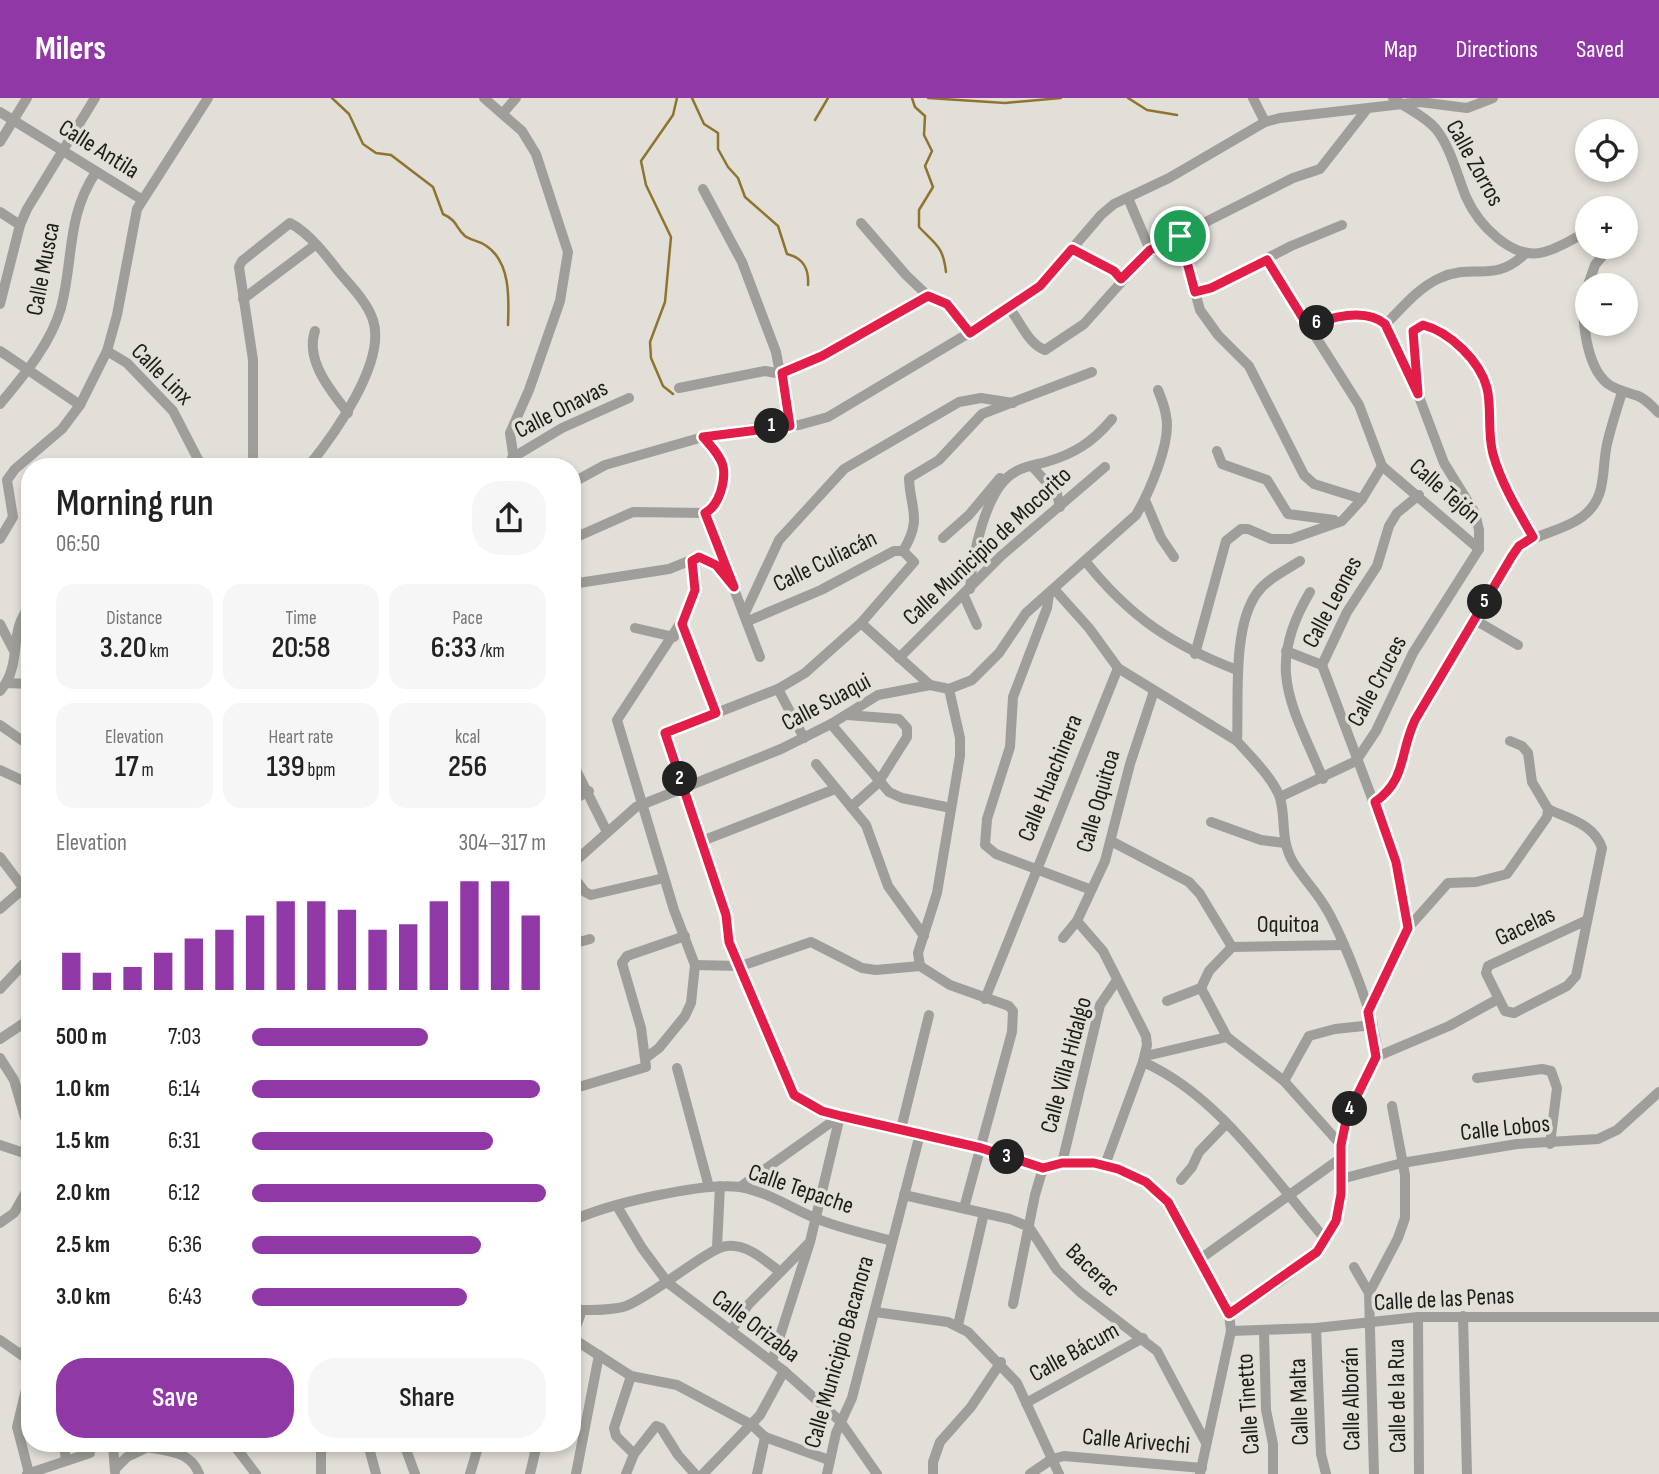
<!DOCTYPE html>
<html lang="en">
<head>
<meta charset="utf-8">
<style>
	body { margin:0; font-family:"Sofia Sans Condensed",sans-serif; background:#f6f6f6; color:#222; height:100vh; display:flex; flex-direction:column; font-size:26px; white-space:nowrap }
	* { box-sizing:border-box; margin:0 }
	p { font-size:23px; color:#767676 }
	.icon { flex:none; width:38px; height:38px; fill:none; stroke:currentColor; stroke-width:2; stroke-linecap:round; stroke-linejoin:round }
	.map { position:relative; flex:1; overflow:hidden }
	.side { position:absolute; left:21px; top:360px; width:560px; height:994px; display:flex; flex-direction:column; background:#fff; border-radius:28px; box-shadow:0 4px 10px #0003 }
	.side>* { flex:none }
	.controls { position:absolute; left:1575px; top:21px; display:grid; gap:14px }
	.controls a { display:grid; place-items:center; width:63px; height:63px; border-radius:50%; background:#fff; box-shadow:0 4px 10px #0003; font-size:35px }
	.pin { position:absolute; display:grid; place-items:center; width:60px; height:60px; color:#fff; margin:-30px; border:4px solid #fff; border-radius:50%; box-shadow:0 2px 7px #0007 }
	.km { position:absolute; width:35px; height:35px; margin:-18px; border-radius:50%; background:#222; color:#fff; font-size:19px; line-height:35px; text-align:center }
	.round { display:grid; place-items:center; flex:none; width:74px; height:74px; border-radius:28px; background:#f6f6f6 }
	.head { display:flex; align-items:center; justify-content:space-between; height:119px; padding:0 35px }
	h1 { font-size:38px; font-weight:600; line-height:52px }
	.metrics { display:grid; grid-template-columns:repeat(3,1fr); gap:10px; height:119px; padding:7px 35px }
	.metrics div { display:grid; align-content:center; border-radius:18px; background:#f6f6f6; text-align:center }
	.metrics b { font-size:30px; font-weight:600 }
	.metrics small { font-size:19px; font-weight:400 }
	.metrics p { font-size:19px }
	.chart { height:196px; padding:14px 35px }
	.chart p { display:flex; justify-content:space-between }
	.chart svg { width:100%; height:126px; margin-top:7px; stroke:#9039a6; stroke-width:6 }
	.cta { display:flex; gap:14px; margin-top:auto; padding:14px 35px }
	.cta a { flex:1; height:80px; border-radius:28px; background:#9039a6; color:#fff; font-size:28px; font-weight:600; line-height:80px; text-align:center }
	.cta a+a { background:#f6f6f6; color:#222 }
	ul { padding:0 35px; list-style:none; font-size:23px }
	li { display:grid; grid-template-columns:112px 84px 1fr; align-items:center; height:52px }
	li i { height:18px; border-radius:9px; background:#9039a6 }
	header { display:flex; align-items:center; gap:42px; box-sizing:border-box; height:98px; padding:0 35px; background:#9039a6; color:#fff }
	header strong { font-size:33px }
	nav { display:flex; gap:38px; margin-inline-start:auto; font-size:24px }
	.map>svg:first-child { display:block }
	.lines { fill:none; stroke-linecap:round; stroke-linejoin:round }
	.stream { stroke:#8f7430; stroke-width:2.5 }
	.minor { stroke:#9f9e9b; stroke-width:10 }
	.route-casing { stroke:#fff; stroke-width:14 }
	.route { stroke:#e11d48; stroke-width:9 }
	.labels { text-anchor:middle; dominant-baseline:central; stroke-width:7; stroke-linejoin:round; paint-order:stroke }
	.street-label { font-size:24px; fill:#1d1c19; stroke:#e2dfd8 }
</style>
</head>
<body>
<header>
<strong>Milers</strong>
<nav><a>Map</a><a>Directions</a><a>Saved</a></nav>
</header>
<div class="map">
<svg width="1659" height="1376" viewBox="0 0 1659 1376">
	<rect width="100%" height="100%" fill="#e2dfd8"/>
	<g class="lines">
		<!-- stream -->
		<g class="stream">
			<path d="M332 0 349 16 363 46 376 55 391 57 433 89 443 116C458 123 455 129 465 138 470 142 479 143 485 147 511 163 509 201 508 227"/>
			<path d="M692 0 704 26 718 35V51L728 69 738 80 745 99 778 128 787 156C804 160 809 171 808 187"/>
			<path d="M912 0 915 9 925 18 924 37 932 53 925 68 933 89 919 112V129C936 147 943 148 946 174"/>
			<path d="M928 0 1005 5 1061 0"/>
			<path d="M1128 0 1147 12 1177 17"/>
			<path d="M815 22 828 0"/>
			<path d="M673 296 663 288 651 260 650 244 665 204 671 139 646 87 641 63 673 17 677 0"/>
		</g>
		<!-- minor -->
		<g class="minor">
			<path d="M484 0 522 33 536 56 568 154 560 203 529 292 510 335 515 369"/>
			<path d="M1253 0 1265 24"/>
			<path d="M1393 0C1407 11 1424 17 1436 31 1451 50 1457 77 1466 99 1478 126 1512 163 1544 154 1559 150 1574 141 1587 133"/>
			<path d="M0 14 141 101"/>
			<path d="M503 15 516 0"/>
			<path d="M0 44 27 0"/>
			<path d="M703 91 742 164 776 254 790 328"/>
			<path d="M1128 100 1150 152"/>
			<path d="M0 114 20 127"/>
			<path d="M861 125 906 177 928 198 947 206 969 235"/>
			<path d="M1180 138 1200 212 1218 237 1249 268 1304 377 1314 386 1362 401"/>
			<path d="M1072 151 1114 173 1121 181"/>
			<path d="M1267 162 1359 307 1382 368"/>
			<path d="M1588 187 1595 167 1610 149"/>
			<path d="M1587 190C1579 215 1586 269 1608 286 1618 293 1628 294 1638 298 1646 301 1653 309 1659 315"/>
			<path d="M1195 194 1211 189 1291 148 1342 127"/>
			<path d="M243 201 315 147"/>
			<path d="M0 206 20 127 27 111 95 0"/>
			<path d="M1009 210C1021 224 1028 246 1045 252L1084 226 1150 152 1293 80 1320 71 1367 11"/>
			<path d="M1309 230C1329 218 1366 210 1386 226"/>
			<path d="M315 233C305 262 330 292 348 315"/>
			<path d="M0 253 80 307"/>
			<path d="M107 253 127 265 173 313 202 369"/>
			<path d="M1418 288 1412 239 1413 233 1423 227C1450 234 1480 262 1487 290 1492 311 1487 334 1493 356 1501 385 1518 413 1533 439"/>
			<path d="M679 290 765 273 782 276 793 272 928 198"/>
			<path d="M0 306C24 277 50 247 61 210 74 160 66 119 96 74"/>
			<path d="M703 339C710 347 720 357 723 368 726 383 719 408 705 415"/>
			<path d="M1217 353 1222 366 1267 382 1288 416 1334 422"/>
			<path d="M512 360 562 330 629 300"/>
			<path d="M1032 368 1057 396 1060 409"/>
			<path d="M1382 368 1479 451"/>
			<path d="M253 369V262L239 169 242 163 290 125C309 135 326 157 339 174 351 188 367 204 373 222 387 264 333 338 308 369"/>
			<path d="M572 385 605 367 703 339 768 328 799 327 828 319 969 235 1040 188 1101 117 1114 106 1169 80 1265 24 1280 20 1420 4 1467 10 1493 0"/>
			<path d="M1145 402 1161 440 1174 459"/>
			<path d="M943 440 969 417 1000 380"/>
			<path d="M0 441 13 419 7 382 15 371 62 331 80 307 107 253 117 217 137 111 208 0"/>
			<path d="M572 441 633 414 705 415 760 559"/>
			<path d="M903 453C923 420 910 411 909 380L939 362 982 316 1092 274"/>
			<path d="M1086 464C1130 519 1172 547 1237 572"/>
			<path d="M572 486 669 471 699 459 710 462 728 481"/>
			<path d="M970 491C972 460 985 390 1015 374 1024 368 1035 367 1046 364 1074 356 1093 344 1112 321"/>
			<path d="M1310 494C1264 571 1292 606 1323 681"/>
			<path d="M1049 497 1047 510 1013 599 1010 649 987 721 985 747 996 756 1089 791"/>
			<path d="M964 498 977 527"/>
			<path d="M745 515 779 442 844 371 959 304 981 300 1013 305"/>
			<path d="M1475 522 1518 547"/>
			<path d="M748 523 821 492 894 453H903L914 464 861 525 805 575 778 591 665 635 726 817 729 844 794 997 823 1013 840 1018 981 1050 1043 1070 1062 1065 1105 1067 1146 1084 1168 1104 1229 1216 1231 1233 1200 1376"/>
			<path d="M861 525 930 587"/>
			<path d="M0 526 13 551"/>
			<path d="M682 526 716 615"/>
			<path d="M635 530 674 539"/>
			<path d="M1286 553 1322 567"/>
			<path d="M1195 556 1226 443 1241 431H1248L1271 441H1291L1342 423 1362 401 1382 368"/>
			<path d="M899 560 1001 458 1105 369"/>
			<path d="M1118 570 1237 643"/>
			<path d="M572 573 574 580"/>
			<path d="M6 585C21 559 9 532 30 508"/>
			<path d="M778 591 804 640"/>
			<path d="M0 593 6 585 30 586"/>
			<path d="M1154 593 1130 666 1105 763 1077 823 1103 853 1146 938 1147 947 1143 964C1219 997 1273 1081 1326 1142"/>
			<path d="M847 617 899 621 907 630V639L878 685 851 709"/>
			<path d="M831 626 889 694 902 700 951 710"/>
			<path d="M0 627 30 648"/>
			<path d="M572 664 606 732"/>
			<path d="M816 666 866 727 888 788 924 838"/>
			<path d="M0 672 30 686"/>
			<path d="M1280 699 1356 663 1376 633 1413 555 1479 451V432L1475 415 1444 365 1418 296 1386 226C1402 210 1419 189 1440 180 1474 164 1493 187 1526 155"/>
			<path d="M572 702 589 693"/>
			<path d="M1375 704C1407 681 1399 656 1415 622L1519 448C1539 435 1563 433 1582 419 1608 400 1601 373 1607 346 1611 328 1617 311 1622 294"/>
			<path d="M1548 711C1569 721 1594 726 1602 750L1576 878 1567 888 1514 915 1505 913 1486 875 1488 868 1585 823"/>
			<path d="M1211 724 1261 742 1285 745"/>
			<path d="M702 743 835 691"/>
			<path d="M1111 743 1189 784 1200 796 1232 849"/>
			<path d="M0 759 30 799"/>
			<path d="M572 766 636 709 781 651 831 626 878 597 930 587 949 591 972 582 999 555 1026 515 1136 417C1149 395 1172 343 1166 318 1165 309 1161 300 1158 292"/>
			<path d="M572 777 585 794 591 797 664 780"/>
			<path d="M0 811 23 791"/>
			<path d="M1408 830 1448 785 1476 784 1507 776 1547 719 1548 711 1532 684 1528 655 1522 648 1510 643"/>
			<path d="M1063 840 1077 823"/>
			<path d="M572 846 590 841"/>
			<path d="M1232 849 1344 847"/>
			<path d="M695 867 741 868 811 844 862 870 876 872 920 868 950 887 1009 908 1013 913 1012 934 964 1110"/>
			<path d="M920 868 918 855 937 795 960 658V640L949 591"/>
			<path d="M1201 890 1227 939 1284 983 1341 1047"/>
			<path d="M0 891 30 859"/>
			<path d="M985 901 1118 570 1089 530 1055 492"/>
			<path d="M1167 903 1201 890 1209 873 1232 849"/>
			<path d="M1368 914 1408 830 1396 764 1322 567 1347 514 1377 468 1389 428 1397 415 1419 397"/>
			<path d="M0 941 30 921"/>
			<path d="M1146 958 1227 939"/>
			<path d="M647 959 659 950 685 918 691 905 695 867 674 812 617 622 689 512 695 492 692 463"/>
			<path d="M1376 959 1449 928 1498 901"/>
			<path d="M0 960 14 982 30 1036"/>
			<path d="M677 970 709 1089"/>
			<path d="M1477 980 1542 971 1551 973 1557 990 1550 1046"/>
			<path d="M1284 983 1309 938 1335 931 1373 927"/>
			<path d="M572 991 646 969 641 930 622 865 627 858 685 838"/>
			<path d="M901 1031 929 917"/>
			<path d="M0 1047 30 1057"/>
			<path d="M1062 1065 1100 907 1117 882"/>
			<path d="M1105 1067 1143 964"/>
			<path d="M1341 1081 1402 1065 1517 1046 1598 1041 1617 1032 1659 994"/>
			<path d="M1181 1082 1192 1069 1199 1054 1226 1026"/>
			<path d="M740 1089 840 1018"/>
			<path d="M904 1097 1010 1121 1029 1129 1057 1172 1080 1194 1157 1253 1206 1345"/>
			<path d="M572 1103 577 1120"/>
			<path d="M617 1108 642 1150 668 1185 784 1273 840 1323 877 1376"/>
			<path d="M572 1123C606 1106 704 1084 740 1089 768 1094 789 1109 815 1120 839 1130 867 1136 892 1143"/>
			<path d="M0 1125 14 1115 30 1087"/>
			<path d="M717 1149 720 1088"/>
			<path d="M1200 1161 1341 1060"/>
			<path d="M1354 1169 1369 1195"/>
			<path d="M1013 1206 1035 1097 1043 1070"/>
			<path d="M572 1212C589 1212 610 1213 626 1208 653 1198 709 1149 727 1148 747 1146 763 1161 779 1173"/>
			<path d="M875 1214 948 1224 968 1234 1017 1285 1059 1376"/>
			<path d="M1229 1216C1277 1184 1332 1160 1341 1097 1343 1076 1340 1055 1344 1034 1349 1007 1367 987 1375 961 1384 936 1340 831 1324 807 1315 792 1302 779 1293 764 1279 740 1287 718 1279 697 1270 677 1251 659 1237 643 1239 602 1232 529 1257 495 1267 481 1286 472 1300 463"/>
			<path d="M1463 1218 1467 1376"/>
			<path d="M1418 1219 1419 1376"/>
			<path d="M958 1227 984 1115"/>
			<path d="M1316 1230 1321 1356 1326 1376"/>
			<path d="M731 1233 748 1207 808 1146"/>
			<path d="M1231 1233 1316 1230 1418 1219H1659"/>
			<path d="M1264 1234 1266 1312 1273 1346V1376"/>
			<path d="M572 1240 631 1278 677 1287 752 1327 765 1339 829 1362"/>
			<path d="M572 1240 582 1212"/>
			<path d="M0 1242 30 1263"/>
			<path d="M22 1257 30 1242"/>
			<path d="M772 1263 810 1144 840 1018"/>
			<path d="M631 1278 614 1330 616 1338 634 1356"/>
			<path d="M1026 1305 1143 1240"/>
			<path d="M64 1346 66 1363"/>
			<path d="M113 1346 115 1374"/>
			<path d="M233 1346 256 1376"/>
			<path d="M368 1346 376 1376"/>
			<path d="M404 1346 415 1376"/>
			<path d="M146 1349C167 1353 191 1353 199 1376"/>
			<path d="M116 1370 127 1359 152 1347"/>
			<path d="M29 1375 17 1329 30 1275"/>
			<path d="M27 1376 90 1355"/>
			<path d="M321 1376V1346"/>
			<path d="M470 1376 479 1346"/>
			<path d="M530 1376 537 1346"/>
			<path d="M576 1376 599 1257"/>
			<path d="M626 1376 634 1356 656 1328 661 1330 678 1357 695 1376"/>
			<path d="M703 1376 760 1317 784 1273"/>
			<path d="M757 1376 765 1339"/>
			<path d="M827 1376 836 1335 852 1300 920 1036"/>
			<path d="M933 1376V1364L940 1344 971 1309 1001 1264"/>
			<path d="M1030 1376 1052 1361 1064 1358 1202 1370"/>
			<path d="M1374 1376 1369 1195 1398 1140 1405 1120V1077L1392 1008"/>
		</g>
	</g>
	<g class="lines">
		<defs>
			<path id="route" d="M1180 138 1195 194 1211 190 1267 162 1309 230C1329 218 1366 210 1385 226L1418 296 1413 233 1423 227C1450 234 1480 263 1487 290 1492 311 1487 334 1493 356 1501 385 1518 413 1533 439L1519 448 1512 458 1415 622C1399 656 1407 681 1375 704L1396 764 1408 830 1368 914 1376 959 1347 1018 1341 1047V1096L1336 1123 1317 1154 1229 1216 1168 1104 1146 1084 1118 1071 1094 1065H1062L1043 1070 981 1050 841 1018 822 1013 794 997 729 844 726 817 665 635 716 615 682 526 695 492 692 463 699 459 716 467 734 489 705 415C719 408 726 383 723 368 720 357 710 347 703 339L790 328 782 275 822 258 928 198 947 206 970 235 1040 188 1072 151 1114 173 1121 181 1150 152Z"/>
		</defs>
		<!-- route casing -->
		<use href="#route" class="route-casing"/>
		<!-- route -->
		<use href="#route" class="route"/>
	</g>
	<g class="labels">
		<!-- street labels -->
		<g class="street-label">
			<text transform="translate(99 51) rotate(32)">Calle Antila</text>
			<text transform="translate(1475 65) rotate(61)">Calle Zorros</text>
			<text transform="translate(43 171) rotate(-79)">Calle Musca</text>
			<text transform="translate(162 276) rotate(45)">Calle Linx</text>
			<text transform="translate(561 311) rotate(-27)">Calle Onavas</text>
			<text transform="translate(1445 393) rotate(41)">Calle Tejón</text>
			<text transform="translate(987 448) rotate(-43)">Calle Municipio de Mocorito</text>
			<text transform="translate(825 463) rotate(-26)">Calle Culiacán</text>
			<text transform="translate(1332 504) rotate(-62)">Calle Leones</text>
			<text transform="translate(1377 583) rotate(-62)">Calle Cruces</text>
			<text transform="translate(826 604) rotate(-28)">Calle Suaqui</text>
			<text transform="translate(1050 680) rotate(-68)">Calle Huachinera</text>
			<text transform="translate(1098 703) rotate(-74)">Calle Oquitoa</text>
			<text x="1288" y="826">Oquitoa</text>
			<text transform="translate(1525 828) rotate(-25)">Gacelas</text>
			<text transform="translate(1066 967) rotate(-75)">Calle Villa Hidalgo</text>
			<text transform="translate(1505 1030) rotate(-6)">Calle Lobos</text>
			<text transform="translate(801 1091) rotate(19)">Calle Tepache</text>
			<text transform="translate(1093 1172) rotate(44)">Bacerac</text>
			<text transform="translate(1444 1201) rotate(-3)">Calle de las Penas</text>
			<text transform="translate(756 1228) rotate(37)">Calle Orizaba</text>
			<text transform="translate(839 1254) rotate(-74)">Calle Municipio Bacanora</text>
			<text transform="translate(1074 1254) rotate(-29)">Calle Bácum</text>
			<text transform="translate(1397 1298) rotate(-91)">Calle de la Rua</text>
			<text transform="translate(1351 1301) rotate(-91)">Calle Alborán</text>
			<text transform="translate(1299 1304) rotate(-92)">Calle Malta</text>
			<text transform="translate(1248 1306) rotate(-94)">Calle Tinetto</text>
			<text transform="translate(1136 1343) rotate(5)">Calle Arivechi</text>
		</g>
	</g>
</svg>
<div class="controls">
<a><svg class="icon" aria-label="locate" viewBox="0 0 24 24"><circle cx="12" cy="12" r="6"/><path d="M12 2v4M12 18v4M2 12h4M18 12h4"/></svg></a>
<a>+</a>
<a>−</a>
</div>
<div class="pin" style="left:1180px;top:138px;background:#1e9e55"><svg class="icon" aria-label="arrive" viewBox="0 0 24 24"><path d="M6 21V4h12l-3 4 3 4H6"/></svg></div>
<b class="km" style="left:772px;top:328px">1</b>
<b class="km" style="left:680px;top:681px">2</b>
<b class="km" style="left:1007px;top:1059px">3</b>
<b class="km" style="left:1350px;top:1011px">4</b>
<b class="km" style="left:1485px;top:504px">5</b>
<b class="km" style="left:1317px;top:225px">6</b>
<section class="side">
<div class="head"><div><h1>Morning run</h1><p>06:50</p></div><a class="round"><svg class="icon" aria-label="share" viewBox="0 0 24 24"><path d="M12 15V3M7 8l5-5 5 5M5 13v7h14v-7"/></svg></a></div>
<div class="metrics">
<div><p>Distance</p><b>3.20<small> km</small></b></div>
<div><p>Time</p><b>20:58</b></div>
<div><p>Pace</p><b>6:33<small> /km</small></b></div>
</div>
<div class="metrics">
<div><p>Elevation</p><b>17<small> m</small></b></div>
<div><p>Heart rate</p><b>139<small> bpm</small></b></div>
<div><p>kcal</p><b>256</b></div>
</div>
<div class="chart"><p><span>Elevation</span>304–317 m</p>
<svg viewBox="0 0 160 44" preserveAspectRatio="none"><path d="M5 44V31M15 44V38M25 44V36M35 44V31M45 44V26M55 44V23M65 44V18M75 44V13M85 44V13M95 44V16M105 44V23M115 44V21M125 44V13M135 44V6M145 44V6M155 44V18"/></svg>
</div>
<ul>
<li><b>500 m</b>7:03<i style="width:60%"></i></li>
<li><b>1.0 km</b>6:14<i style="width:98%"></i></li>
<li><b>1.5 km</b>6:31<i style="width:82%"></i></li>
<li><b>2.0 km</b>6:12<i style="width:100%"></i></li>
<li><b>2.5 km</b>6:36<i style="width:78%"></i></li>
<li><b>3.0 km</b>6:43<i style="width:73%"></i></li>
</ul>
<div class="cta"><a>Save</a><a>Share</a></div>
</section>
</div>
</body>
</html>
